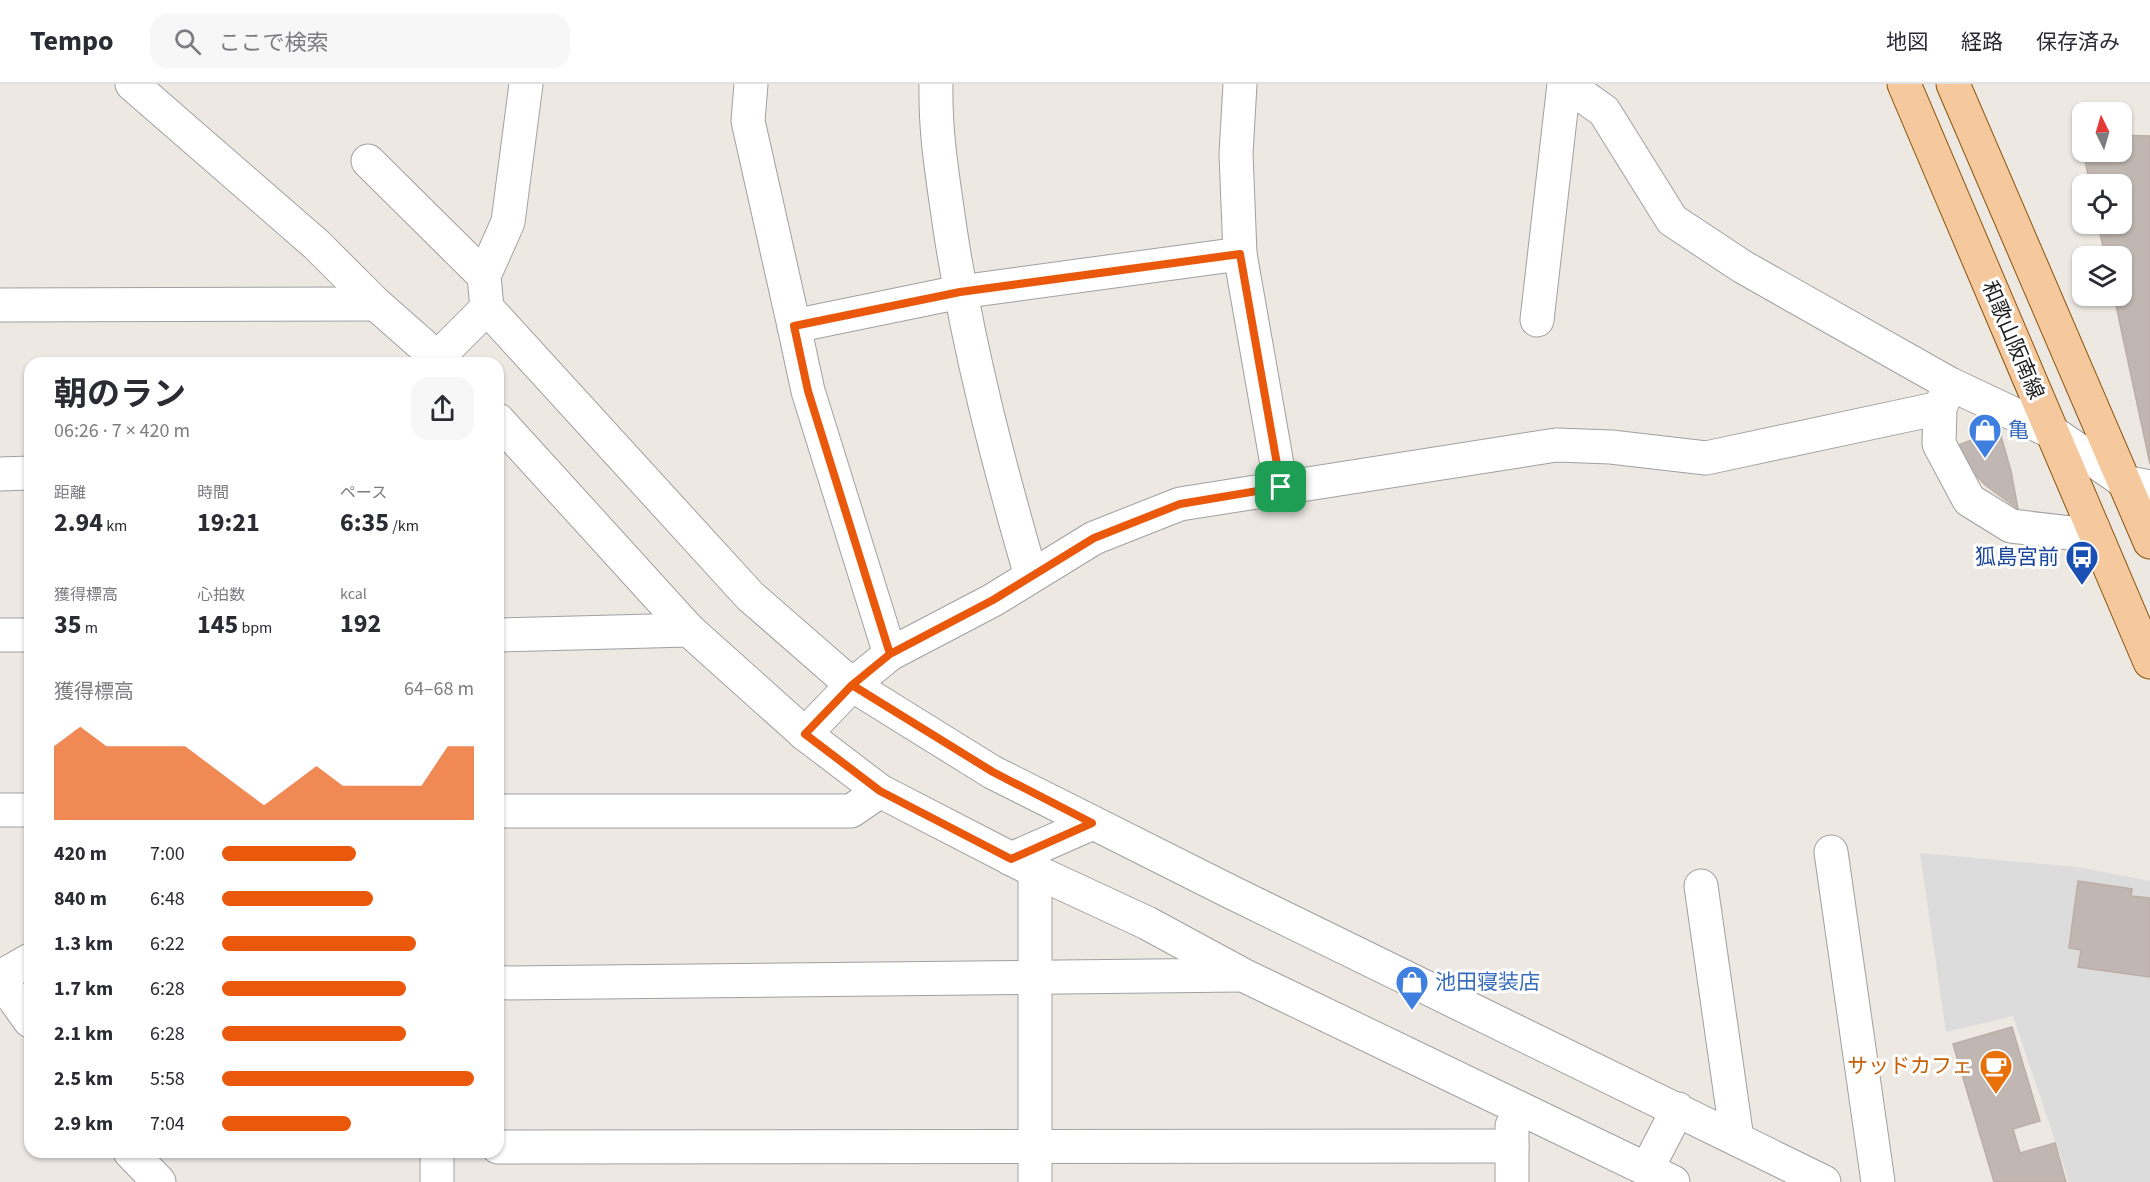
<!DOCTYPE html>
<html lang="ja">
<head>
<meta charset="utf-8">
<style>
	body { margin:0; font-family:"Source Sans 3","Noto Sans JP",sans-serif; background:#f7f7f7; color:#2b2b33; height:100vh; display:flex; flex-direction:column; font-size:22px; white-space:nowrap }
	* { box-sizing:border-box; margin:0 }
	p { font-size:20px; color:#7c7c81 }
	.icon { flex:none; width:33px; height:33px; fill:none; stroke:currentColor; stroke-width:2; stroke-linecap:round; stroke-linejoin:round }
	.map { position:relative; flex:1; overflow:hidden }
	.sheet { position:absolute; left:24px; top:273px; width:480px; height:801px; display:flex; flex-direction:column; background:#fff; border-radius:18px; box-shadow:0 2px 4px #0004 }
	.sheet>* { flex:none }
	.needle { width:39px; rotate:355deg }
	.fabs { position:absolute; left:2072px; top:18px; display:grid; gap:12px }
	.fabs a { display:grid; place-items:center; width:60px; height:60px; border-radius:12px; background:#fff; box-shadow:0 2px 4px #0004; font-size:30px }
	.pin { position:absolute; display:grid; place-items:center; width:51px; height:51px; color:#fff; margin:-26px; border-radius:12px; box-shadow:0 3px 9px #0006 }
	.round { display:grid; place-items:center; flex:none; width:63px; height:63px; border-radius:18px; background:#f7f7f7 }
	.overview { display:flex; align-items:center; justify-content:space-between; height:102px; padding:0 30px }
	h1 { font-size:33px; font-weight:700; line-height:45px }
	.metrics { display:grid; grid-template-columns:repeat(3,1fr); gap:9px; height:102px; padding:6px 30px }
	.metrics div { display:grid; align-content:center }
	.metrics b { font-size:26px; font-weight:700 }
	.metrics small { font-size:16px; font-weight:400 }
	.metrics p { font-size:16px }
	.chart { height:168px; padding:12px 30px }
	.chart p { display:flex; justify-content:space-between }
	.chart svg { width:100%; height:108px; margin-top:6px; fill:#ea580c; opacity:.7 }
	ul { padding:0 30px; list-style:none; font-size:20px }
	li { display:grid; grid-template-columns:96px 72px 1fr; align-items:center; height:45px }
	li i { height:15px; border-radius:8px; background:#ea580c }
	header { display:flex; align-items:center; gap:36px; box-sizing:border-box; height:84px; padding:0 30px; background:#fff; border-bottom:2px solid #e1e1e2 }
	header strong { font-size:28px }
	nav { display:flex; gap:33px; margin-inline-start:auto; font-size:21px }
	.search { width:420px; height:54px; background:#f7f7f7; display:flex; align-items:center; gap:15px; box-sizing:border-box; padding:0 21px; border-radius:18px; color:#7c7c81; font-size:22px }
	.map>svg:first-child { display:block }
	.parking { fill:#dcdcdc }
	.building { fill:#c1b7b2; stroke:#bdaea5; stroke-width:1.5 }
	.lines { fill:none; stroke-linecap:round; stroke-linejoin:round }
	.minor-casing { stroke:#a0a0a0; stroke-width:35 }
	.major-casing { stroke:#8b5408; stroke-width:35 }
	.minor { stroke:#fff; stroke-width:33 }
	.major { stroke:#f6c89d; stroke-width:33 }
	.route-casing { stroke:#fff; stroke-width:12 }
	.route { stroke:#ea580c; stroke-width:8 }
	.labels { text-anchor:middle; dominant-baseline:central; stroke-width:6; stroke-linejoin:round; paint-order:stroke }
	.street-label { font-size:21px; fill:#1c1c1c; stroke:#fff }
	.shop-label { font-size:21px; fill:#366cbe; stroke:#fff; text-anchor:start }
	.transit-label { font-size:21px; fill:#164399; stroke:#fff; text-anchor:end }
	.food-label { font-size:21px; fill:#c56008; stroke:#fff; text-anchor:end }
</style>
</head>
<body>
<header>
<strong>Tempo</strong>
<div class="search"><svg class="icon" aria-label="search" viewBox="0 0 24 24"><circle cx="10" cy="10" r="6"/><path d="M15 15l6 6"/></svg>ここで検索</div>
<nav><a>地図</a><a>経路</a><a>保存済み</a></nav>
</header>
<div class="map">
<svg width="2150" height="1098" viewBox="0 0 2150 1098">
	<rect width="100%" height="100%" fill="#ede8e2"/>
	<!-- parking -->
	<path class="parking" d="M1920 769 2077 783 2150 797V1098H2069L2013 932 1946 948Z"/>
	<!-- building -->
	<g class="building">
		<path d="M2121 51 2150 52V380L2114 212H2121V172H2105L2098 140H2121V100H2090L2083 68H2121Z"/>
		<path d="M1999 345 2011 387 2018 425 1985 401 1951 364Z"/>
		<path d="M2078 797 2132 805 2131 812 2150 814V893L2078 883 2081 866 2069 864Z"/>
		<path d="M2012 943 2040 1037 2013 1045 2020 1069 2055 1059 2066 1098H1994L1953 960Z"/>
	</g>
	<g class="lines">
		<defs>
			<g id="minor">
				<path d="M132 0 317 161 376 220 443 279"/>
				<path d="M751 0 748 37 794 242 960 208 1240 170"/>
				<path d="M936 0C935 52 943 94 950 145 968 263 998 378 1031 492"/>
				<path d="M1240 0 1236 70 1240 170 1281 403"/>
				<path d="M1566 0 1604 27 1672 136 1743 183 1950 300 2052 348 2125 398 2150 403"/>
				<path d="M368 77 484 192 487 224 438 273V279"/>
				<path d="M484 192 508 138 526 0"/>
				<path d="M0 221 376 220"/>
				<path d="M487 224 750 512 852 601 992 688 1231 808 1824 1098"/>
				<path d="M1537 236 1564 0"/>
				<path d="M794 242 808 307 890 570"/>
				<path d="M1948 305 1940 324 1939 360 1969 416 2011 442 2070 449 2093 444"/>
				<path d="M498 336 689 546 805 650 880 707 1035 787 1147 839 1243 891 1673 1098"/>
				<path d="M0 390 30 389"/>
				<path d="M0 551H30"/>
				<path d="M498 551 689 546"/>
				<path d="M805 650 852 601 890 570 993 516 1094 454 1180 420 1556 361 1611 363 1706 374 1940 324"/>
				<path d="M0 726H30"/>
				<path d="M498 727H851L880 707"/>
				<path d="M1831 768 1878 1098"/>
				<path d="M1011 775 1093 739"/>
				<path d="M1701 802 1737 1055"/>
				<path d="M0 893 30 876"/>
				<path d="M0 895 30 937"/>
				<path d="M498 899 1241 891"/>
				<path d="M1512 1042V1098"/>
				<path d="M498 1063 1512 1062"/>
				<path d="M130 1068 159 1098"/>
				<path d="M437 1068V1098"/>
				<path d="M1647 1085 1678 1025"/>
				<path d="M1035 1098V787"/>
			</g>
			<g id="major">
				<path d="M1904 0 2150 578"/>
				<path d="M1953 0 2150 458"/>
			</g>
		</defs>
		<!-- minor casing -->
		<use href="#minor" class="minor-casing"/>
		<!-- major casing -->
		<use href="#major" class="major-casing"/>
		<!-- minor -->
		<use href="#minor" class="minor"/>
		<!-- major -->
		<use href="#major" class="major"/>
	</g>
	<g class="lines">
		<defs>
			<path id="route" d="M1281 403 1180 420 1094 454 993 516 890 570 852 601 805 650 880 707 1011 775 1092 739 993 688 852 601 890 570 808 307 794 242 960 208 1240 170 1281 403"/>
		</defs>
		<!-- route casing -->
		<use href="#route" class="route-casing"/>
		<!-- route -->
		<use href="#route" class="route"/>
	</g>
	<!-- icons -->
	<defs>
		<symbol id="shop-pin" viewBox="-11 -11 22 30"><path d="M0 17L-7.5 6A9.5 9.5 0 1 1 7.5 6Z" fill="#3f7fe0" stroke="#fff"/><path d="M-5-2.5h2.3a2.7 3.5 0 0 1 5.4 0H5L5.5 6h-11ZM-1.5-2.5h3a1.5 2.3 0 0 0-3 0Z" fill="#fff"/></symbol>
		<symbol id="bus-pin" viewBox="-11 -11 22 30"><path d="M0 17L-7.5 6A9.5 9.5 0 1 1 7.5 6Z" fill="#1a4fb4" stroke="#fff"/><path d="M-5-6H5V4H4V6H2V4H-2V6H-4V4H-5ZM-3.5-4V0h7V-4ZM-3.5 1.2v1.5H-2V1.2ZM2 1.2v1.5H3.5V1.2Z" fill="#fff"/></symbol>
		<symbol id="cafe-pin" viewBox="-11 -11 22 30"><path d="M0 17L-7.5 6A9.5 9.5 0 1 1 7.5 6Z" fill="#e8710a" stroke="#fff"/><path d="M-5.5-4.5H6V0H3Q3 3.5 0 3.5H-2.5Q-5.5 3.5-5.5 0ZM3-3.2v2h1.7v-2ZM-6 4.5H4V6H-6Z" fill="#fff"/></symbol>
	</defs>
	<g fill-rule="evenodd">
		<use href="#shop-pin" x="1966" y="327" width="38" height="52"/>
		<use href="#bus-pin" x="2063" y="454" width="38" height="52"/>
		<use href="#shop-pin" x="1393" y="879" width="38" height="52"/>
		<use href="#cafe-pin" x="1977" y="963" width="38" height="52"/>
	</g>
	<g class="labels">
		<!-- street labels -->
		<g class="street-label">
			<text transform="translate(2013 256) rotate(67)">和歌山阪南線</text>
		</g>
		<!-- shop labels -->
		<g class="shop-label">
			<text x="2008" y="346">亀</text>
			<text x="1435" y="898">池田寝装店</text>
		</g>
		<!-- transit labels -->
		<g class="transit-label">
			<text x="2059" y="473">狐島宮前</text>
		</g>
		<!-- food labels -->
		<g class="food-label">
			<text x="1973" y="982">サッドカフェ</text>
		</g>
	</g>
</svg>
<div class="fabs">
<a><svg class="needle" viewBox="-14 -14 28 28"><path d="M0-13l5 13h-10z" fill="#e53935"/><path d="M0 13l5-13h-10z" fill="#7c7c81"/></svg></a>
<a><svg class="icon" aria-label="locate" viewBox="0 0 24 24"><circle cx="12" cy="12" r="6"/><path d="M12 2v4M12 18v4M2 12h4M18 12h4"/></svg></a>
<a><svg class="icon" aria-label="layers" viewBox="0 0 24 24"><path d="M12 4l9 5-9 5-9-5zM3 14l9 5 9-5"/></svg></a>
</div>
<div class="pin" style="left:1281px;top:403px;background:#1e9e55"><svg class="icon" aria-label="arrive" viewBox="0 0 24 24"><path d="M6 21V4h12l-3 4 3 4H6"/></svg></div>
<section class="sheet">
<div class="overview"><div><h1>朝のラン</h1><p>06:26 · 7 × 420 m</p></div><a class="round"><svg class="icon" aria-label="share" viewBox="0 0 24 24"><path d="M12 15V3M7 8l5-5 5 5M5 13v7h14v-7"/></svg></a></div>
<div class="metrics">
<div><p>距離</p><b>2.94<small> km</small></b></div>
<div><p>時間</p><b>19:21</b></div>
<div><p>ペース</p><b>6:35<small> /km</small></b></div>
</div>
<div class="metrics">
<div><p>獲得標高</p><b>35<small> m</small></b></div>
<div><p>心拍数</p><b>145<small> bpm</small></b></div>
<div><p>kcal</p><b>192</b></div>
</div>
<div class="chart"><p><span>獲得標高</span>64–68 m</p>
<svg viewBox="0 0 160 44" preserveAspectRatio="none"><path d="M0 44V14L10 6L20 14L30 14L40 14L50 14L60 22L70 30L80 38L90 30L100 22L110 30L120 30L130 30L140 30L150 14L160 14V44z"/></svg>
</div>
<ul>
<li><b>420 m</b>7:00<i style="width:53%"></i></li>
<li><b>840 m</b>6:48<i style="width:60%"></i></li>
<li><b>1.3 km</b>6:22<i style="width:77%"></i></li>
<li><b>1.7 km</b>6:28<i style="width:73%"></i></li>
<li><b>2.1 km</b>6:28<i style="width:73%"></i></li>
<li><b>2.5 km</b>5:58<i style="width:100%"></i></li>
<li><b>2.9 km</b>7:04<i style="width:51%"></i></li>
</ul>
</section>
</div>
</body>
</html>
